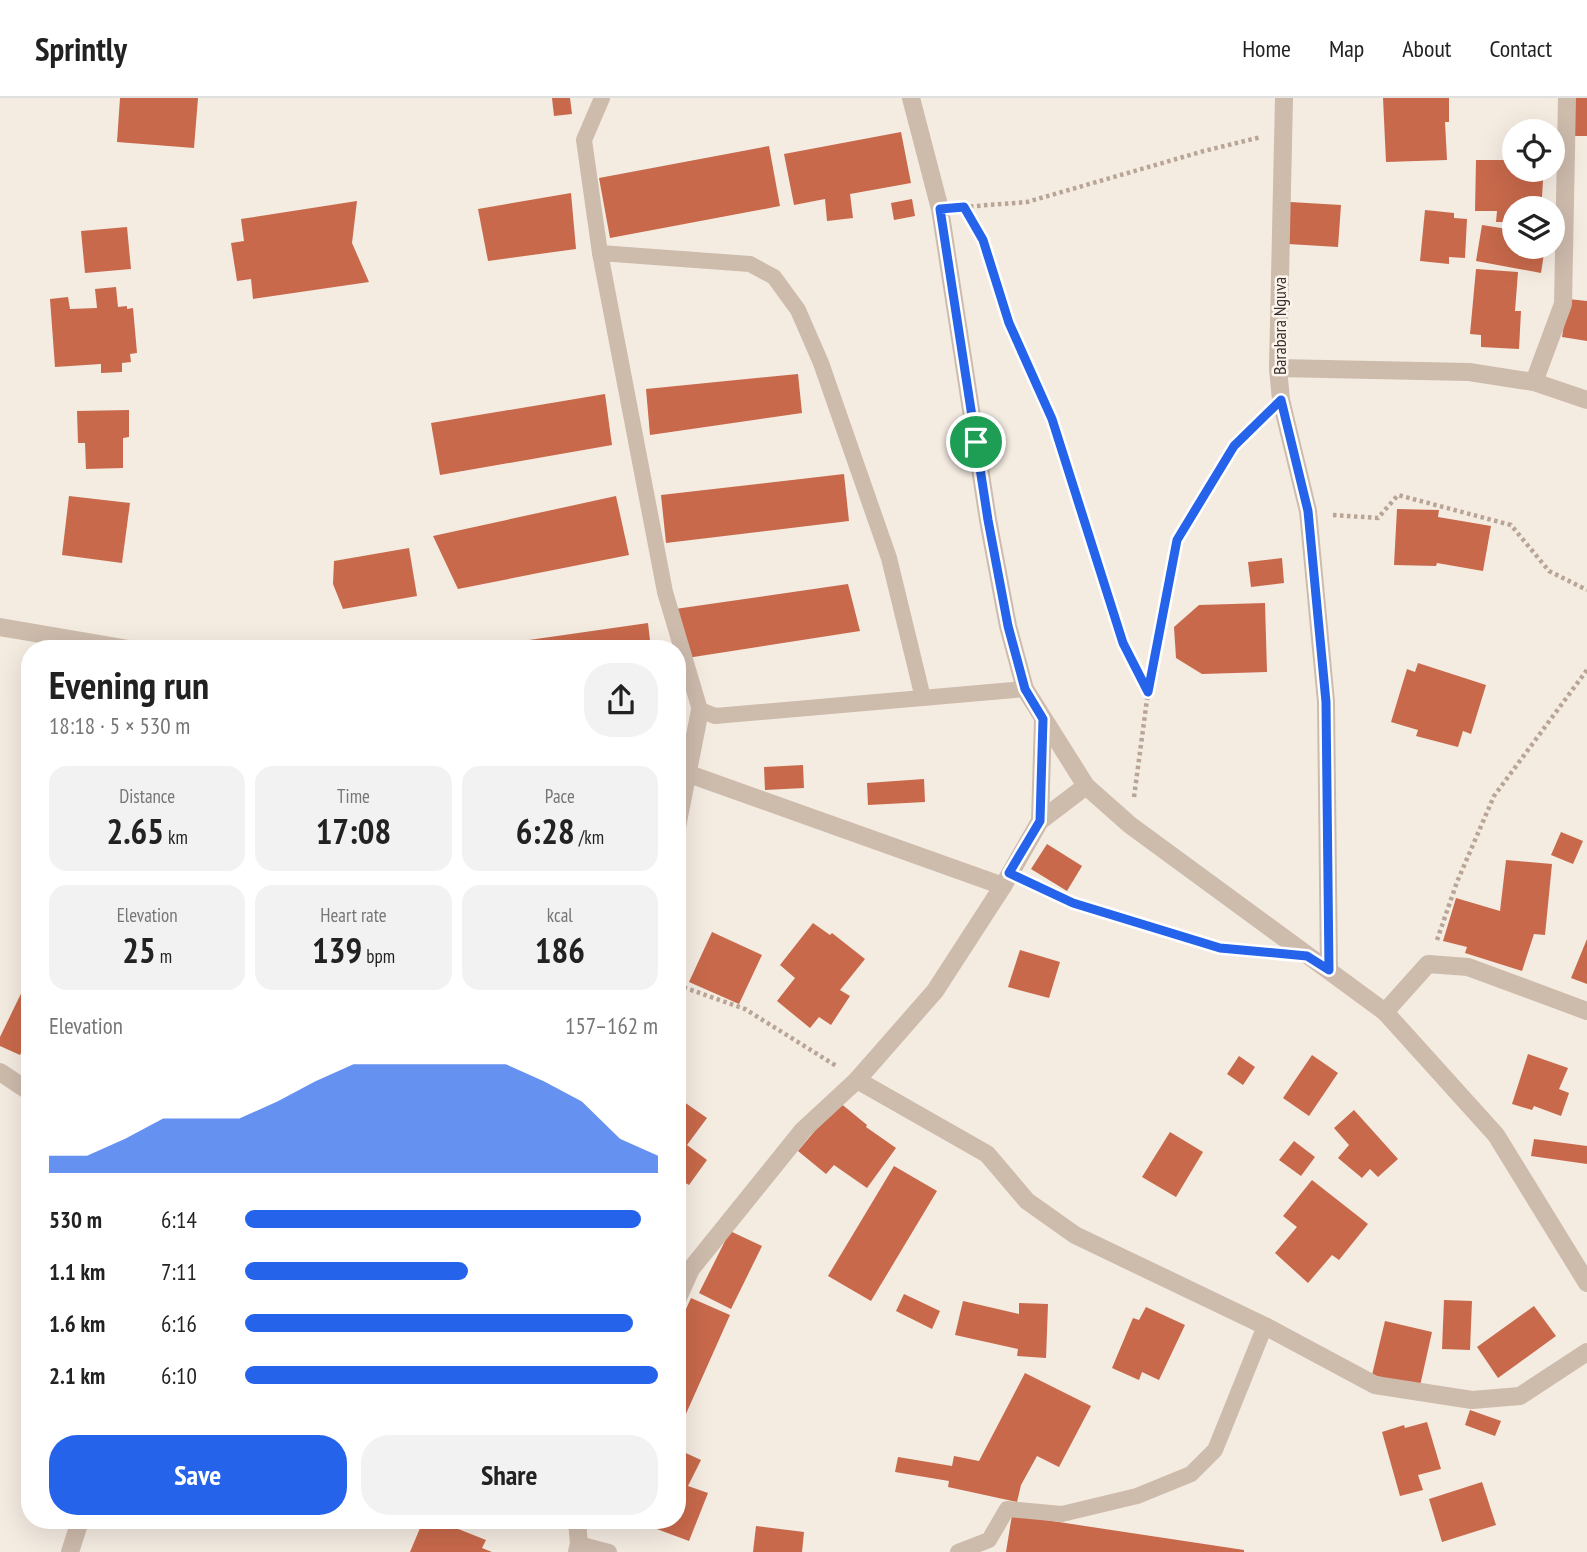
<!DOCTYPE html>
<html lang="en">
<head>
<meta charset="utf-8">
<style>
	body { margin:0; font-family:"PT Sans Narrow",sans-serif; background:#f2f2f2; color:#222; height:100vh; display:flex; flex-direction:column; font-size:26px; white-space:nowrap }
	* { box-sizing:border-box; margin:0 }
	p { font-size:23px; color:#767676 }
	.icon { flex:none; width:38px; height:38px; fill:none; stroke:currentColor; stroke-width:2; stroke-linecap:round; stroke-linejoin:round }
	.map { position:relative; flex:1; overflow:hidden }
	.details { position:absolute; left:21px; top:542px; width:665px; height:889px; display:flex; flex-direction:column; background:#fff; border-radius:28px; box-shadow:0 7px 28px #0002 }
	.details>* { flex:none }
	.tools { position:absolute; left:1502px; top:21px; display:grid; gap:14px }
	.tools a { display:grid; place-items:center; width:63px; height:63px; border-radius:50%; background:#fff; box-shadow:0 7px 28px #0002; font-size:35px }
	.pin { position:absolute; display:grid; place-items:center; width:60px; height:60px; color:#fff; margin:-30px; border:4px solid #fff; border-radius:50%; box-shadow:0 2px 7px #0007 }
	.round { display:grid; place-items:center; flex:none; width:74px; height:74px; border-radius:28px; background:#f2f2f2 }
	.head { display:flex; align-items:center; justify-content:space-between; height:119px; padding:0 28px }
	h1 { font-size:38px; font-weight:800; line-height:52px }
	.metrics { display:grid; grid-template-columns:repeat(3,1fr); gap:10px; height:119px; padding:7px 28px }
	.metrics div { display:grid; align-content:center; border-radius:18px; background:#f2f2f2; text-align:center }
	.metrics b { font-size:35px; font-weight:800 }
	.metrics small { font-size:19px; font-weight:400 }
	.metrics p { font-size:19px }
	.chart { height:196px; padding:14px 28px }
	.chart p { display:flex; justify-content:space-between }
	.chart svg { width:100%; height:126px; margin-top:7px; fill:#2563eb; opacity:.7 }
	.cta { display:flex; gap:14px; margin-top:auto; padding:14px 28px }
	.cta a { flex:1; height:80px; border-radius:28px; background:#2563eb; color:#fff; font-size:28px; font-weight:800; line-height:80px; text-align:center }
	.cta a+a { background:#f2f2f2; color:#222 }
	ul { padding:0 28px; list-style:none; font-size:23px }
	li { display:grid; grid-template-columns:112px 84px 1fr; align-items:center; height:52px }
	li i { height:18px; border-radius:9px; background:#2563eb }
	header { display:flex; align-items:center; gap:42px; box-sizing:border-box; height:98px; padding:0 35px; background:#fff; border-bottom:2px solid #e0e0e0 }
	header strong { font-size:33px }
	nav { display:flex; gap:38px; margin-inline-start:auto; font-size:24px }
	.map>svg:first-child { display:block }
	.building { fill:#c8694b }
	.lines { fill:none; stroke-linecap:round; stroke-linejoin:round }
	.path { stroke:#b9a596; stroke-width:4.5; stroke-dasharray:3.5 3.5; stroke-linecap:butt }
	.lane { stroke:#cdbbac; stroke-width:16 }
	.street { stroke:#cdbbac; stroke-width:18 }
	.route-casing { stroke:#fff; stroke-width:14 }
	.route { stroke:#2563eb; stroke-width:9 }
	.labels { text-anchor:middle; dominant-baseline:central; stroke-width:5; stroke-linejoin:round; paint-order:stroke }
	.street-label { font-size:18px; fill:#3b302b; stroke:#fbf5ee }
</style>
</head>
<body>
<header>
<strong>Sprintly</strong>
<nav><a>Home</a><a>Map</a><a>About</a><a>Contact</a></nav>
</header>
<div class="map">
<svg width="1587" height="1454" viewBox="0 0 1587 1454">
	<rect width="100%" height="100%" fill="#f4ebe1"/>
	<!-- building -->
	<g class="building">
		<path d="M120 0H198L194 50 117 44Z"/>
		<path d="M552 0H570L572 16 554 18Z"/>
		<path d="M1383 0H1449V24H1445L1447 62 1386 64Z"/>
		<rect x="1573" y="0" width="14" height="38"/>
		<path d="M901 34 911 85 850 96 853 120 827 123 825 101 794 107 784 56Z"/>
		<path d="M769 48 780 108 610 140 599 80Z"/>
		<path d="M1476 62H1514V72H1533L1532 82H1543L1542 99H1532L1533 110H1514V124H1496L1497 113H1475Z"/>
		<path d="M571 95 576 151 488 163 478 111Z"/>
		<path d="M912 101 915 118 894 122 891 105Z"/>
		<path d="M357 103 352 145 369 184 253 201 251 181 237 183 231 145 244 143 241 121Z"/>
		<path d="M1290 104 1341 107 1338 149 1288 146Z"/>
		<path d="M1425 112 1454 115V120L1467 121 1465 160 1449 159V166L1420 163Z"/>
		<path d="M1482 127 1514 132V149H1545L1541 175 1476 163Z"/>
		<path d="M127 129 131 171 85 175 81 133Z"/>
		<path d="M1476 171 1518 174 1515 213H1521L1519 251 1481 249V237L1470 236Z"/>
		<path d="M116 189 118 209 127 208V211L133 210 137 255 130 256 131 264 122 265V274L101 275V266L55 269 50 201 68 199 70 211 97 210 95 191Z"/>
		<path d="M1568 201 1587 203V243L1562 239Z"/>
		<path d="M798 276 802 315 650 337 646 291Z"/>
		<path d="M605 296 612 347 440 377 431 325Z"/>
		<path d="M129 312V339L123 340V370L86 371 85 345H78L77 313Z"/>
		<path d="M844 376 849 423 666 445 661 397Z"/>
		<path d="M69 398 130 405 122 465 62 457Z"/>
		<path d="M616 398 629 457 458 491 433 438Z"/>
		<path d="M1397 411 1439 412 1438 419 1491 428 1483 473 1437 465 1436 468 1394 467Z"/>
		<path d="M409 450 417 498 343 511 333 486 334 463Z"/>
		<path d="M1282 460 1284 485 1251 489 1248 464Z"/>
		<path d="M848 486 860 533 687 560 675 511Z"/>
		<path d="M1265 505 1267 574 1202 576 1176 560 1174 529 1199 507Z"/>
		<path d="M648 525 651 551H472V550Z"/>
		<path d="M52 546 74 550V551H51Z"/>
		<path d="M1418 565 1486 587 1471 636 1463 633 1458 649 1416 638 1418 632 1391 624 1407 571 1415 574Z"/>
		<path d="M803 667 804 690 765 692 764 669Z"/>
		<path d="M924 681 925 704 868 707 867 685Z"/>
		<path d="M1561 734 1583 743 1573 766 1551 757Z"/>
		<path d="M1047 746 1082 768 1067 793 1031 771Z"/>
		<path d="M1506 762 1552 766 1545 837 1534 836 1522 873 1465 855 1467 849 1443 843 1456 800 1500 813Z"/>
		<path d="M813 825 830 837 832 835 865 861 840 892 850 898 831 927 819 919 810 930 777 903 795 880 780 867Z"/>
		<path d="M712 834 762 857 739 906 689 884Z"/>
		<path d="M1587 841V886L1571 880Z"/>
		<path d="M1020 852 1060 864 1049 900 1008 889Z"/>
		<path d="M30 877V936L20 957 0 948V939Z"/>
		<path d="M1528 956 1568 970 1559 991 1569 995 1561 1018 1534 1008 1532 1012 1512 1006Z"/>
		<path d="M1312 957 1338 975 1309 1018 1283 1000Z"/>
		<path d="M1239 958 1255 969 1243 987 1227 976Z"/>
		<path d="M677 999 707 1020 687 1047 707 1062 689 1087 682 1083 677 1090Z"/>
		<path d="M839 1004 867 1027 866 1029 896 1050 867 1090 834 1067 826 1076 798 1053Z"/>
		<path d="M1354 1012 1398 1061 1378 1079 1370 1071 1362 1080 1338 1060 1349 1047 1334 1030Z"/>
		<path d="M1170 1034 1203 1054 1176 1099 1142 1079Z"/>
		<path d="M1534 1041 1587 1048V1066L1531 1058Z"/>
		<path d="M1294 1043 1315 1059 1301 1078 1279 1062Z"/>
		<path d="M894 1068 937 1093 871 1203 828 1178Z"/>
		<path d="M1312 1082 1368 1126 1339 1162 1332 1157 1308 1185 1275 1155 1297 1129 1283 1118Z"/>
		<path d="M730 1133 762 1148 731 1211 699 1195Z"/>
		<path d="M904 1196 940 1213 932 1231 896 1213Z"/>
		<path d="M691 1200 730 1217 677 1336V1231Z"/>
		<path d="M1444 1202 1472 1203 1470 1252 1442 1251Z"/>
		<path d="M963 1203 1019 1216V1205L1048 1206 1046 1260 1017 1258 1018 1251 955 1237Z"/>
		<path d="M1534 1208 1556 1238 1498 1280 1477 1249Z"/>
		<path d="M1146 1209 1185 1227 1159 1282 1142 1274 1139 1282 1112 1270 1133 1220 1139 1222Z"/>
		<path d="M1385 1223 1432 1234 1420 1288 1372 1277Z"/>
		<path d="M1025 1275 1091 1308 1059 1369 1037 1358 1021 1387 1017 1404 948 1389 949 1383 895 1374 898 1359 952 1368 954 1358 979 1363Z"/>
		<path d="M1470 1312 1501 1323 1495 1338 1465 1327Z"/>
		<path d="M1427 1324 1441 1371 1418 1377 1423 1392 1400 1398 1382 1334 1404 1327 1405 1330Z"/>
		<path d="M677 1351 701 1362 688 1388 708 1395 689 1443 638 1424 636 1429 622 1423H677Z"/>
		<path d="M1482 1384 1496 1427 1442 1444 1429 1401Z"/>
		<path d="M1012 1417 1244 1452V1454H1006Z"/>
		<path d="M423 1423H438L486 1442 482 1450 492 1454H410Z"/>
		<path d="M756 1428 804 1434 802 1454H753Z"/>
	</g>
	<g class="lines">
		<!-- path -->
		<g class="path">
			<path d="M963 109 1027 104 1204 53 1261 39"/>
			<path d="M966 113 983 142 1009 225 1052 321 1123 545 1148 594"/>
			<path d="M1333 417 1378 420 1398 397 1511 427 1549 473 1587 492"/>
			<path d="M1134 699 1148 594 1177 441 1234 348 1260 322"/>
			<path d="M1032 786 1073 805 1220 850 1261 854"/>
			<path d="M1437 842 1457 784 1494 698 1587 572"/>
			<path d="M677 887 745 911 838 969"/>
		</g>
		<!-- lane -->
		<g class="lane">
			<path d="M602 0 584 42 600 155 665 494 700 612 715 618 1025 591"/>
			<path d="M600 155 750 166 774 179 798 212 821 265 889 460 923 600"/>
			<path d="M579 1446 609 1454"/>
			<path d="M958 1454 989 1442 1007 1411 1062 1416 1137 1398 1191 1376 1215 1352 1265 1228"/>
		</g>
		<!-- street -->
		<g class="street">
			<path d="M911 0 940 111 988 422 1008 528 1025 591 1086 688 1130 727 1385 914 1496 1037 1587 1185"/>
			<path d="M1284 0 1278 270 1281 302 1308 413 1326 604 1329 872"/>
			<path d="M1278 270 1469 274 1534 284 1587 302"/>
			<path d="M1534 284 1563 206 1567 0"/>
			<path d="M0 529 129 551"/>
			<path d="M689 676 1003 788"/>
			<path d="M1040 723 1043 621"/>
			<path d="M677 729 700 612"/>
			<path d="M1385 914 1428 866 1468 869 1587 913"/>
			<path d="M0 974 30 994"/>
			<path d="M857 982 987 1056 1027 1103 1075 1137 1265 1228 1375 1287 1472 1302 1520 1298 1587 1254"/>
			<path d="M677 1202 691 1171 803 1032 857 982 935 893 1003 788 1040 723 1086 688"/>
			<path d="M70 1454 80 1423"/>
			<path d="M577 1454 579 1446 577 1423"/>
		</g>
	</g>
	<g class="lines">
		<defs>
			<path id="route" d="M964 109 983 142 1009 225 1052 321 1123 545 1148 594 1177 442 1234 348 1281 302 1308 413 1326 604 1329 872 1307 858 1220 850 1073 805 1009 775 1040 723 1043 621 1025 591 1008 528 988 422 940 111Z"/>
		</defs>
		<!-- route casing -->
		<use href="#route" class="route-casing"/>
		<!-- route -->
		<use href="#route" class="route"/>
	</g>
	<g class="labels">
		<!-- street labels -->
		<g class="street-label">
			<text transform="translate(1279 228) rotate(-90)">Barabara Nguva</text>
		</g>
	</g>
</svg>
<div class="tools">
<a><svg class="icon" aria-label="locate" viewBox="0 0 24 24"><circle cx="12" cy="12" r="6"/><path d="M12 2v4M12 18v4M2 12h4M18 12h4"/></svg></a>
<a><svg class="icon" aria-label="layers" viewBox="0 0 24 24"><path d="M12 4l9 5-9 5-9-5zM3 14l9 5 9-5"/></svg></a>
</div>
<div class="pin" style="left:976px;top:344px;background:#1e9e55"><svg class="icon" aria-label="arrive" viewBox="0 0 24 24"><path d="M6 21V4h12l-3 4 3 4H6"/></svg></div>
<section class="details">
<div class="head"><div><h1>Evening run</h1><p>18:18 · 5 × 530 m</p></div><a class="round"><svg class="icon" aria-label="share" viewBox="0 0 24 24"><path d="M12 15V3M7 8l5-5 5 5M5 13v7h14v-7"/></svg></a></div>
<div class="metrics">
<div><p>Distance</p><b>2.65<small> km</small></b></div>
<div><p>Time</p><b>17:08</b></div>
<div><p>Pace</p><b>6:28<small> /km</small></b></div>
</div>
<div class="metrics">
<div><p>Elevation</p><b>25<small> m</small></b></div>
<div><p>Heart rate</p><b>139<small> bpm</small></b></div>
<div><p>kcal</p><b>186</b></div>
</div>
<div class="chart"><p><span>Elevation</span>157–162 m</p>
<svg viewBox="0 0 160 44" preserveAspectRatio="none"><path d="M0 44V38L10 38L20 32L30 25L40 25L50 25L60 19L70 12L80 6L90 6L100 6L110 6L120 6L130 12L140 19L150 32L160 38V44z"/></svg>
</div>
<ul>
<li><b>530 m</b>6:14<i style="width:96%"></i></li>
<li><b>1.1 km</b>7:11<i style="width:54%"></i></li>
<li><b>1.6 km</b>6:16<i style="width:94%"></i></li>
<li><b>2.1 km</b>6:10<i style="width:100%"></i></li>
</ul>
<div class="cta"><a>Save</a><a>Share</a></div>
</section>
</div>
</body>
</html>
